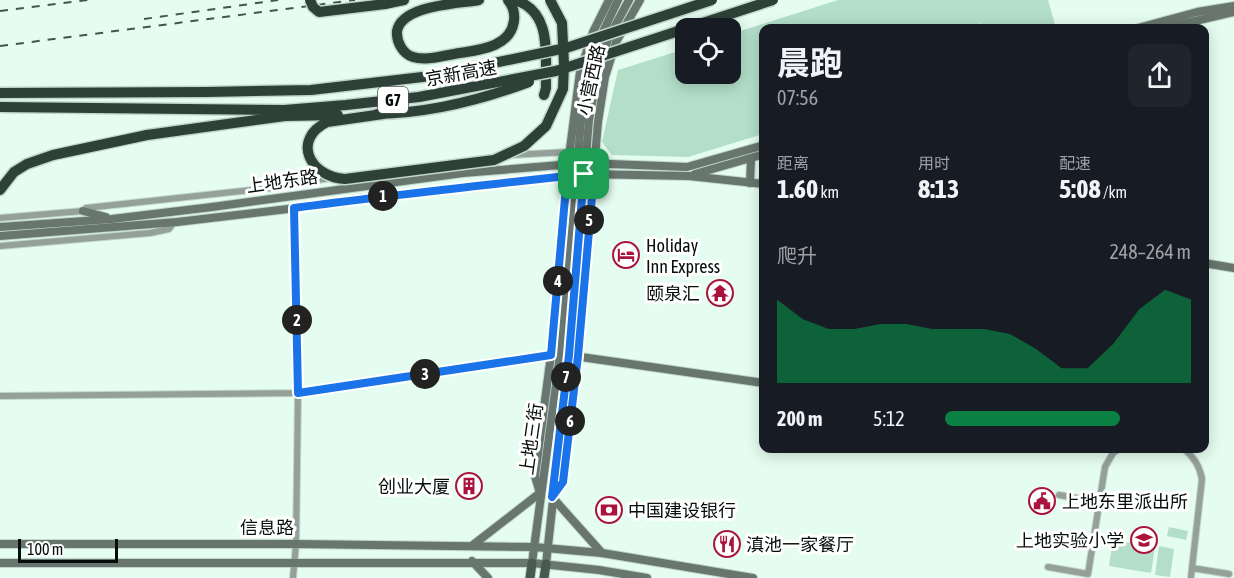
<!DOCTYPE html>
<html lang="zh">
<head>
<meta charset="utf-8">
<style>
	body { margin:0; font-family:"Asap Condensed","Noto Sans SC",sans-serif; background:#20242c; color:#f1f3f6; height:100vh; display:flex; flex-direction:column; font-size:22px; white-space:nowrap }
	* { box-sizing:border-box; margin:0 }
	p { font-size:20px; color:#9ea1a6 }
	.icon { flex:none; width:33px; height:33px; fill:none; stroke:currentColor; stroke-width:2; stroke-linecap:round; stroke-linejoin:round }
	.map { position:relative; flex:1; overflow:hidden }
	.panel { position:absolute; left:759px; top:24px; width:450px; height:429px; display:flex; flex-direction:column; background:#171b24; border-radius:12px; box-shadow:0 3px 15px #0003 }
	.panel>* { flex:none }
	.tools { position:absolute; left:675px; top:18px; display:grid; gap:12px }
	.tools a { display:grid; place-items:center; width:66px; height:66px; border-radius:12px; background:#171b24; box-shadow:0 3px 15px #0003; font-size:30px }
	.scale { position:absolute; left:18px; bottom:15px; width:100px; box-sizing:border-box; padding-left:6px; border:3px solid #060d0a; border-top:0; font-size:16px; line-height:21px; white-space:nowrap; color:#060d0a; -webkit-text-stroke:4px #fff; paint-order:stroke }
	.pin { position:absolute; display:grid; place-items:center; width:51px; height:51px; color:#fff; margin:-26px; border-radius:12px; box-shadow:0 3px 9px #0006 }
	.km { position:absolute; width:30px; height:30px; margin:-15px; border-radius:50%; background:#222; color:#fff; font-size:16px; line-height:30px; text-align:center }
	.round { display:grid; place-items:center; flex:none; width:63px; height:63px; border-radius:12px; background:#20242c }
	.headline { display:flex; align-items:center; justify-content:space-between; height:102px; padding:0 18px }
	h1 { font-size:33px; font-weight:700; line-height:45px }
	.figures { display:grid; grid-template-columns:repeat(3,1fr); gap:9px; height:102px; padding:6px 18px }
	.figures div { display:grid; align-content:center }
	.figures b { font-size:26px; font-weight:700 }
	.figures small { font-size:16px; font-weight:400 }
	.figures p { font-size:16px }
	.chart { height:168px; padding:12px 18px }
	.chart p { display:flex; justify-content:space-between }
	.chart svg { width:100%; height:108px; margin-top:6px; fill:#0b8043; opacity:.7 }
	ul { padding:0 18px; list-style:none; font-size:20px }
	li { display:grid; grid-template-columns:96px 72px 1fr; align-items:center; height:45px }
	li i { height:15px; border-radius:8px; background:#0b8043 }
	.map>svg:first-child { display:block }
	.green { fill:#b3dfc9 }
	.lines { fill:none; stroke-linecap:round; stroke-linejoin:round }
	.street-casing { stroke:#c1d7cc; stroke-width:8 }
	.secondary-casing { stroke:#c1d7cc; stroke-width:10 }
	.primary-casing { stroke:#c1d7cc; stroke-width:11 }
	.highway-casing { stroke:#c1d7cc; stroke-width:13 }
	.street { stroke:#96a09b; stroke-width:6 }
	.secondary { stroke:#68766f; stroke-width:8 }
	.primary { stroke:#485951; stroke-width:9 }
	.highway { stroke:#2e4138; stroke-width:10 }
	.rail { stroke:#47534d; stroke-width:2; stroke-dasharray:8 8; stroke-linecap:butt }
	.highway-bridge-casing { stroke:#c1d7cc; stroke-width:13; stroke-linecap:butt }
	.highway-bridge { stroke:#2e4138; stroke-width:10 }
	.route-casing { stroke:#fff; stroke-width:12 }
	.route { stroke:#1a73e8; stroke-width:8 }
	.labels { text-anchor:middle; dominant-baseline:central; stroke-width:6; stroke-linejoin:round; paint-order:stroke }
	.shield { fill:#fff; stroke:#515654; stroke-width:1.5 }
	.shield-label { font-size:16px; font-weight:bold; fill:#060d0a }
	.street-label { font-size:18px; fill:#060d0a; stroke:#fff }
	.poi-label { font-size:18px; fill:#060d0a; stroke:#fff; text-anchor:start }
</style>
</head>
<body>
<div class="map">
<svg width="1234" height="578" viewBox="0 0 1234 578">
	<rect width="100%" height="100%" fill="#e5fdf1"/>
	<!-- green -->
	<g class="green">
		<path d="M838 0H1048L1056 28H983L980 23 969 28H764L763 134 688 157 612 155 602 142 618 70 685 49 686 74H730L731 34Z"/>
		<path d="M1169 527 1188 531 1186 540 1167 536Z"/>
		<path d="M1113 540 1155 547 1151 573 1109 566Z"/>
		<path d="M1159 546 1174 549 1170 577 1155 575Z"/>
	</g>
	<g class="lines">
		<defs>
			<g id="street">
				<path d="M510 155 569 152"/>
				<path d="M0 218 83 211 86 208 270 188 330 178"/>
				<path d="M0 246 150 233 169 229 174 222"/>
				<path d="M0 396 298 393 551 355"/>
				<path d="M1183 448C1193 456 1200 467 1202 479L1191 577"/>
				<path d="M1059 495 1099 502"/>
				<path d="M1048 567 1088 574 1105 467 1113 453 1120 448"/>
				<path d="M1192 568 1229 574"/>
				<path d="M293 578 296 544 298 393 294 208"/>
			</g>
			<g id="secondary">
				<path d="M1138 28 1197 12 1234 6"/>
				<path d="M1165 28 1234 12"/>
				<path d="M695 174 764 154"/>
				<path d="M750 183 751 158"/>
				<path d="M83 211 106 217"/>
				<path d="M0 227 112 219 212 207 463 173 585 163 687 167 764 145"/>
				<path d="M0 236 177 222 347 202 356 199 584 174 689 176 764 184"/>
				<path d="M1204 263 1234 268"/>
				<path d="M574 356 764 383"/>
				<path d="M554 495 563 482 578 356 598 122 605 77 616 42 640 0"/>
				<path d="M552 497 602 553"/>
				<path d="M0 544H296L534 547 602 553 753 578"/>
				<path d="M473 545 540 493 535 476 551 355 568 164 580 72 593 32 609 0"/>
				<path d="M472 561 488 578"/>
				<path d="M0 563H532L599 570 647 578"/>
				<path d="M532 563 560 355 581 121 589 74 601 36 618 0"/>
				<path d="M546 564 569 355 589 120 597 75 608 39 629 0"/>
			</g>
			<g id="primary">
				<path d="M530 578 532 563"/>
				<path d="M544 578 546 564"/>
			</g>
			<g id="highway">
				<path d="M479 0C457 4 402 5 397 31 396 42 403 54 413 57 426 61 441 56 454 54 476 50 510 49 514 21 515 13 513 6 508 0"/>
				<path d="M515 0C553 12 545 55 546 88L544 95"/>
				<path d="M385 4 404 0"/>
				<path d="M0 190 14 172 27 164 53 155 147 135"/>
			</g>
		</defs>
		<!-- street casing -->
		<use href="#street" class="street-casing"/>
		<!-- secondary casing -->
		<use href="#secondary" class="secondary-casing"/>
		<!-- primary casing -->
		<use href="#primary" class="primary-casing"/>
		<!-- highway casing -->
		<use href="#highway" class="highway-casing"/>
		<!-- street -->
		<use href="#street" class="street"/>
		<!-- secondary -->
		<use href="#secondary" class="secondary"/>
		<!-- primary -->
		<use href="#primary" class="primary"/>
		<!-- highway -->
		<use href="#highway" class="highway"/>
		<!-- rail -->
		<g class="rail">
			<path d="M0 11 88 0"/>
			<path d="M144 19 278 0"/>
			<path d="M0 46 355 0"/>
		</g>
		<defs>
			<g id="highway-bridge">
				<path d="M310 0 313 7 319 12 385 4"/>
				<path d="M0 93 207 92 311 90 431 76 566 48 712 0"/>
				<path d="M0 107 284 110 346 105 419 97 556 71 773 0"/>
				<path d="M377 114C428 113 481 100 529 82"/>
				<path d="M383 114 327 122C291 140 310 177 345 179L494 160 524 146 546 126 563 89 564 64 562 23 550 0"/>
				<path d="M147 135 285 116 338 115"/>
			</g>
		</defs>
		<!-- highway-bridge casing -->
		<use href="#highway-bridge" class="highway-bridge-casing"/>
		<!-- highway-bridge -->
		<use href="#highway-bridge" class="highway-bridge"/>
	</g>
	<g class="lines">
		<defs>
			<path id="route" d="M584 174 567 176C476 186 385 196 294 208L298 393 551 355 567 176 568 164 595 163 578 356 563 482 552 497 569 355 584 174"/>
		</defs>
		<!-- route casing -->
		<use href="#route" class="route-casing"/>
		<!-- route -->
		<use href="#route" class="route"/>
	</g>
	<!-- icons -->
	<defs>
		<symbol id="hotel-ring" viewBox="-11 -11 22 22"><circle r="9.5" fill="#fff" stroke="#aa143c" stroke-width="1.5"/><path d="M-6-4.5h1.5V1H6V5H4.5V3h-9V5H-6ZM-4 0a1.8 1.8 0 1 1 3.6 0ZM.5 0V-2.5h3Q6-2.5 6 0Z" fill="#aa143c"/></symbol>
		<symbol id="temple-ring" viewBox="-11 -11 22 22"><circle r="9.5" fill="#fff" stroke="#aa143c" stroke-width="1.5"/><path d="M0-6L5-2H3V0L6.5 2.5H4V6H1.5V3h-3V6H-4V2.5H-6.5L-3 0V-2H-5Z" fill="#aa143c"/></symbol>
		<symbol id="building-ring" viewBox="-11 -11 22 22"><circle r="9.5" fill="#fff" stroke="#aa143c" stroke-width="1.5"/><path d="M-4-6H4V6H1V3H-1V6H-4ZM-2.5-4.3h1.7v1.8h-1.7ZM.8-4.3h1.7v1.8H.8ZM-2.5-1h1.7V.8h-1.7ZM.8-1h1.7V.8H.8Z" fill="#aa143c"/></symbol>
		<symbol id="civic-ring" viewBox="-11 -11 22 22"><circle r="9.5" fill="#fff" stroke="#aa143c" stroke-width="1.5"/><path d="M-.6-6.5H3V-4.5H.6V-3L4-1V1h2V6H-6V1h2V-1L-.6-3ZM-1.2 2.5V6h2.4V2.5Z" fill="#aa143c"/></symbol>
		<symbol id="bank-ring" viewBox="-11 -11 22 22"><circle r="9.5" fill="#fff" stroke="#aa143c" stroke-width="1.5"/><path d="M-6-4H6V4H-6ZM0-2.3a2.3 2.3 0 1 0 0 4.6a2.3 2.3 0 1 0 0-4.6Z" fill="#aa143c"/></symbol>
		<symbol id="school-ring" viewBox="-11 -11 22 22"><circle r="9.5" fill="#fff" stroke="#aa143c" stroke-width="1.5"/><path d="M0-5L7-2L0 1L-7-2ZM-4 1L0 2.5L4 1V4Q0 6-4 4Z" fill="#aa143c"/></symbol>
		<symbol id="restaurant-ring" viewBox="-11 -11 22 22"><circle r="9.5" fill="#fff" stroke="#aa143c" stroke-width="1.5"/><path d="M-5-6h1v4h1v-4h1v4h1v-4h1v5L-1.5 .5V6h-2V.5L-5-1ZM5-6V6H3V1.5H1.5Q1.5-4 5-6Z" fill="#aa143c"/></symbol>
	</defs>
	<g fill-rule="evenodd">
		<use href="#hotel-ring" x="611" y="240" width="30" height="30"/>
		<use href="#temple-ring" x="705" y="278" width="30" height="30"/>
		<use href="#building-ring" x="454" y="471" width="30" height="30"/>
		<use href="#civic-ring" x="1027" y="486" width="30" height="30"/>
		<use href="#bank-ring" x="594" y="495" width="30" height="30"/>
		<use href="#school-ring" x="1129" y="525" width="30" height="30"/>
		<use href="#restaurant-ring" x="712" y="529" width="30" height="30"/>
	</g>
	<g class="labels">
		<!-- shield labels -->
		<rect class="shield" x="378" y="87" width="30" height="26" rx="4.5"/>
		<g class="shield-label">
			<text x="393" y="100">G7</text>
		</g>
		<!-- street labels -->
		<g class="street-label">
			<text transform="translate(461 73) rotate(-10)">京新高速</text>
			<text transform="translate(591 80) rotate(-78)">小营西路</text>
			<text transform="translate(282 181) rotate(-8)">上地东路</text>
			<text transform="translate(531 439) rotate(-82)">上地三街</text>
			<text x="267" y="527">信息路</text>
		</g>
		<!-- poi labels -->
		<g class="poi-label">
			<text x="646" y="245">Holiday<tspan x="646" dy="21">Inn Express</tspan></text>
			<text x="700" y="293" text-anchor="end">颐泉汇</text>
			<text x="450" y="486" text-anchor="end">创业大厦</text>
			<text x="1062" y="501">上地东里派出所</text>
			<text x="628" y="510">中国建设银行</text>
			<text x="1124" y="540" text-anchor="end">上地实验小学</text>
			<text x="746" y="544">滇池一家餐厅</text>
		</g>
	</g>
</svg>
<div class="tools">
<a><svg class="icon" aria-label="locate" viewBox="0 0 24 24"><circle cx="12" cy="12" r="6"/><path d="M12 2v4M12 18v4M2 12h4M18 12h4"/></svg></a>
</div>
<div class="scale">100 m</div>
<div class="pin" style="left:584px;top:174px;background:#1e9e55"><svg class="icon" aria-label="arrive" viewBox="0 0 24 24"><path d="M6 21V4h12l-3 4 3 4H6"/></svg></div>
<b class="km" style="left:383px;top:196px">1</b>
<b class="km" style="left:297px;top:320px">2</b>
<b class="km" style="left:425px;top:374px">3</b>
<b class="km" style="left:558px;top:281px">4</b>
<b class="km" style="left:589px;top:220px">5</b>
<b class="km" style="left:570px;top:421px">6</b>
<b class="km" style="left:566px;top:377px">7</b>
<section class="panel">
<div class="headline"><div><h1>晨跑</h1><p>07:56</p></div><a class="round"><svg class="icon" aria-label="share" viewBox="0 0 24 24"><path d="M12 15V3M7 8l5-5 5 5M5 13v7h14v-7"/></svg></a></div>
<div class="figures">
<div><p>距离</p><b>1.60<small> km</small></b></div>
<div><p>用时</p><b>8:13</b></div>
<div><p>配速</p><b>5:08<small> /km</small></b></div>
</div>
<div class="chart"><p><span>爬升</span>248–264 m</p>
<svg viewBox="0 0 160 44" preserveAspectRatio="none"><path d="M0 44V10L10 18L20 22L30 22L40 20L50 20L60 22L70 22L80 22L90 24L100 30L110 38L120 38L130 28L140 14L150 6L160 10V44z"/></svg>
</div>
<ul>
<li><b>200 m</b>5:12<i style="width:71%"></i></li>
</ul>
</section>
</div>
</body>
</html>
